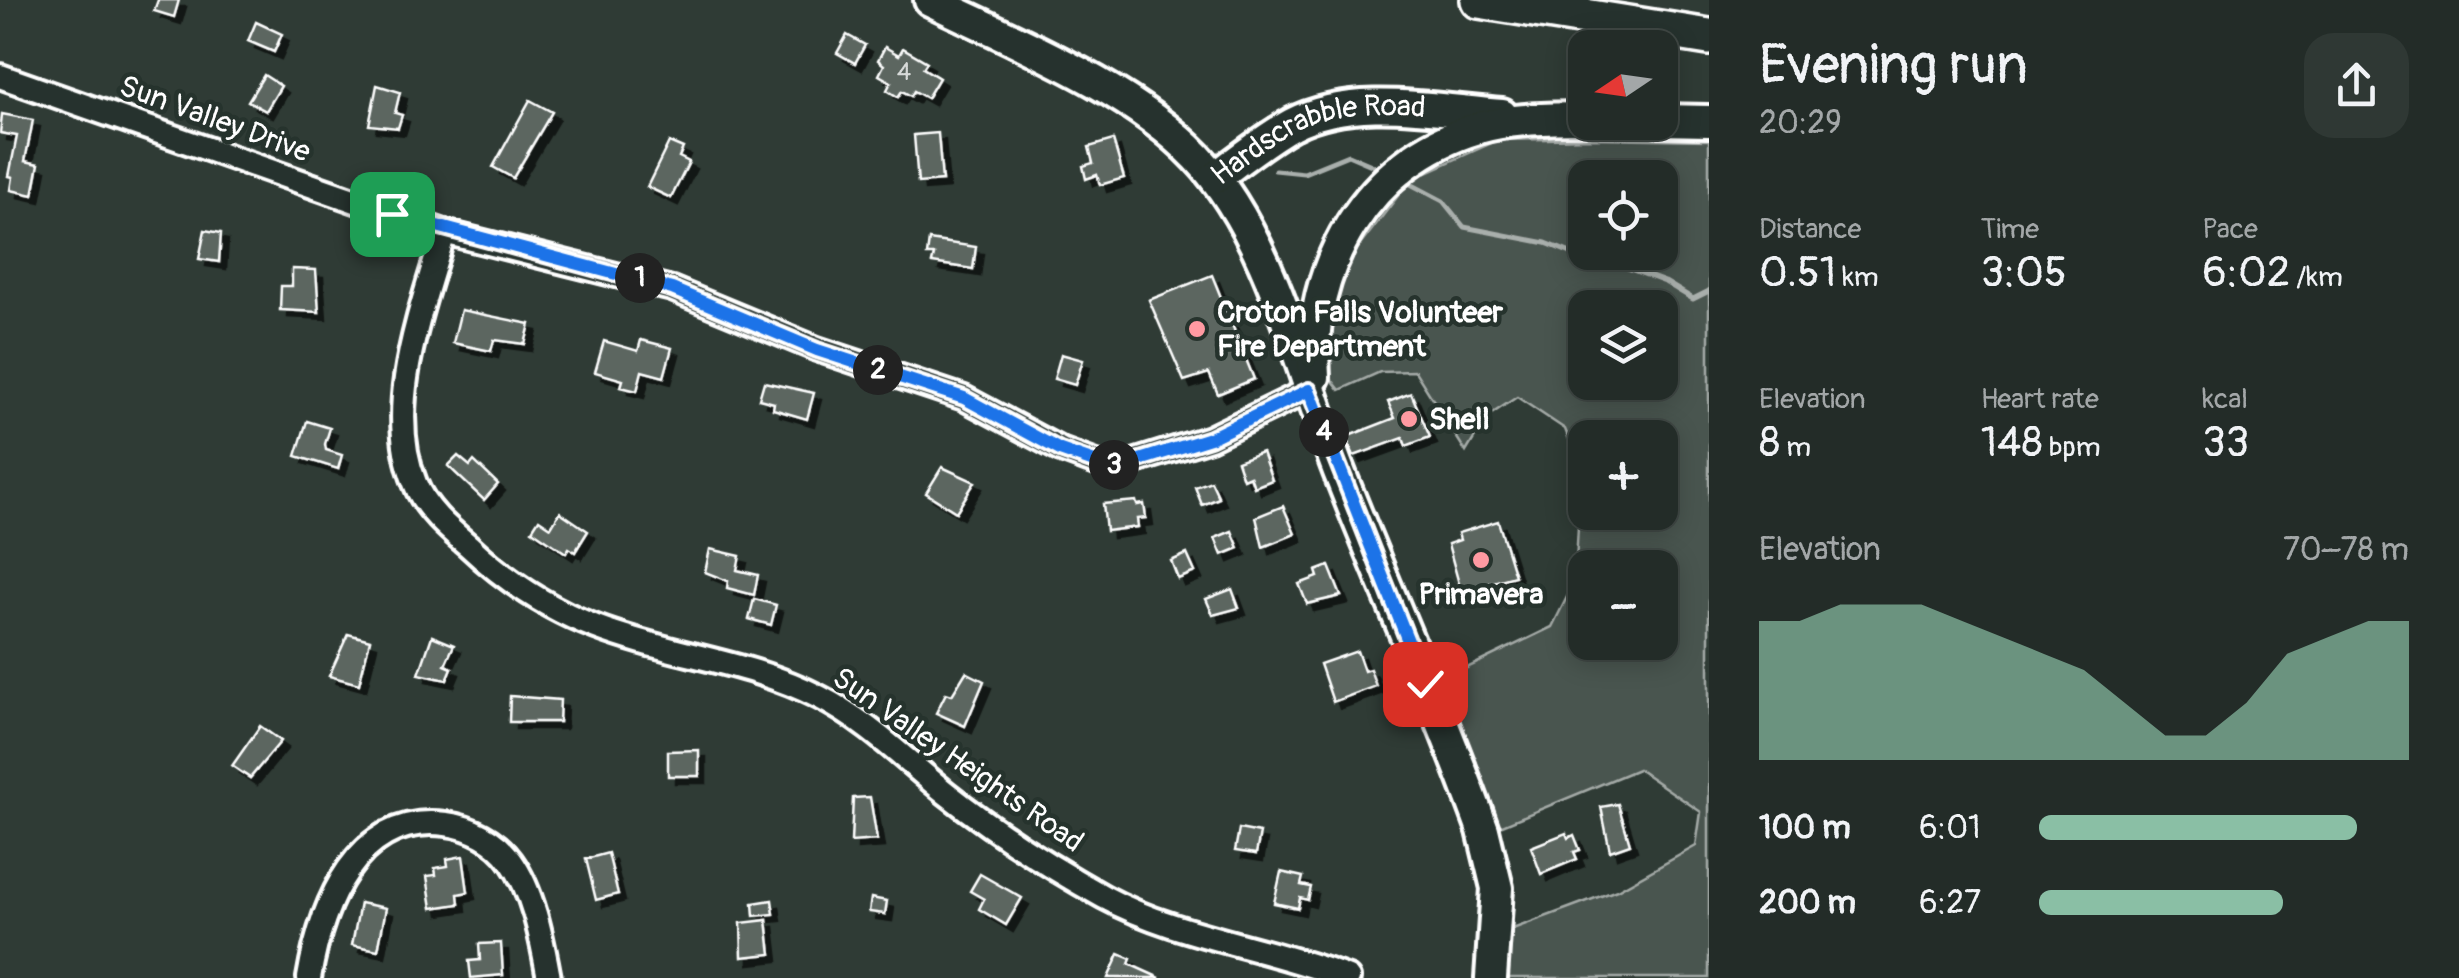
<!DOCTYPE html>
<html lang="en">
<head>
<meta charset="utf-8">
<style>
	body { margin:0; font-family:Pangolin,sans-serif; background:#2f3834; color:#f1f3f6; height:100vh; display:flex; flex-direction:column; font-size:38px; white-space:nowrap }
	* { box-sizing:border-box; margin:0 }
	p { font-size:32px; color:#a3a7a8 }
	.icon { flex:none; width:55px; height:55px; fill:none; stroke:currentColor; stroke-width:2; stroke-linecap:round; stroke-linejoin:round }
	.map { position:relative; flex:1; overflow:hidden }
	.details { display:flex; flex-direction:column; background:#232c28; width:750px }
	.details>* { flex:none }
	.needle { width:65px; rotate:257deg }
	.buttons { position:absolute; left:1568px; top:30px; display:grid; gap:20px }
	.buttons a { display:grid; place-items:center; width:110px; height:110px; border-radius:20px; background:#232c28; box-shadow:0 5px 25px #0003,0 0 0 2px #404845; font-size:50px }
	.pin { position:absolute; display:grid; place-items:center; width:85px; height:85px; color:#fff; margin:-42px; border-radius:20px; box-shadow:0 5px 15px #0006 }
	.km { position:absolute; width:50px; height:50px; margin:-25px; border-radius:50%; background:#222; color:#fff; font-size:28px; line-height:50px; text-align:center }
	.round { display:grid; place-items:center; flex:none; width:105px; height:105px; border-radius:30px; background:#2f3834 }
	.overview { display:flex; align-items:center; justify-content:space-between; height:170px; padding:0 50px }
	h1 { font-size:55px; font-weight:600; line-height:75px }
	.metrics { display:grid; grid-template-columns:repeat(3,1fr); gap:15px; height:170px; padding:10px 50px }
	.metrics div { display:grid; align-content:center }
	.metrics b { font-size:42px; font-weight:600 }
	.metrics small { font-size:28px; font-weight:400 }
	.metrics p { font-size:28px }
	.chart { height:280px; padding:20px 50px }
	.chart p { display:flex; justify-content:space-between }
	.chart svg { width:100%; height:180px; margin-top:10px; fill:#8abfa5; opacity:.7 }
	ul { padding:0 50px; list-style:none; font-size:32px }
	li { display:grid; grid-template-columns:160px 120px 1fr; align-items:center; height:75px }
	li i { height:25px; border-radius:12px; background:#8abfa5 }
	main { display:flex; flex:1; min-height:0 }
	.map>svg:first-child { display:block }
	.green { fill:#4a544f; stroke:#a4aaa7; stroke-width:2.5; fill-rule:evenodd }
	.lines { fill:none; stroke-linecap:round; stroke-linejoin:round }
	.stream { stroke:#a9afac; stroke-width:5 }
	.building { fill:#5b6661; stroke:#fff; stroke-width:2.5; filter:url(#shadow) }
	.minor-casing { stroke:#fff; stroke-width:30 }
	.major-casing { stroke:#fff; stroke-width:38 }
	.highway-casing { stroke:#fff; stroke-width:42 }
	.minor { stroke:#26332d; stroke-width:22 }
	.major { stroke:#26332d; stroke-width:30 }
	.highway { stroke:#26332d; stroke-width:35 }
	.route-casing { stroke:#fff; stroke-width:20 }
	.route { stroke:#1a73e8; stroke-width:12 }
	.poi-dot { fill:#ff9aa2; stroke:#26332d; stroke-width:4 }
	.labels { text-anchor:middle; dominant-baseline:central; stroke-width:9; stroke-linejoin:round; paint-order:stroke }
	.number-label { font-size:25px; fill:#d6d9d8 }
	.street-label { font-size:30px; fill:#fff; stroke:#26332d }
	.poi-label { font-size:30px; font-weight:bold; fill:#fff; stroke:#26332d; text-anchor:start }
</style>
</head>
<body>
<main>
<div class="map">
<svg width="1709" height="978" viewBox="0 0 1709 978">
	<defs>
		<filter id="shadow"><feDropShadow dx="7" dy="7" stdDeviation="0" flood-color="#0009"/></filter>
	</defs>
	<rect width="100%" height="100%" fill="#2f3b35"/>
	<filter id="ink" filterUnits="userSpaceOnUse"><feTurbulence type="fractalNoise" baseFrequency=".01" numOctaves="2"/><feDisplacementMap in="SourceGraphic" scale="20" xChannelSelector="R" yChannelSelector="G"/><feConvolveMatrix kernelMatrix="1 2 1 2 8 2 1 2 1" color-interpolation-filters="sRGB"/></filter>
	<g filter="url(#ink)">
		<!-- green -->
		<path class="green" d="M1588 138 1709 140V978H1501L1510 930 1617 890 1696 846 1701 812 1638 769 1495 828 1442 680 1552 627 1575 581 1581 471 1565 429 1517 397 1487 417 1466 452 1415 371 1380 372 1340 390 1329 376 1324 320 1351 257 1411 179 1498 140ZM1585 178H1660V252H1585ZM1585 308H1660V382H1585ZM1585 438H1660V512H1585ZM1585 568H1660V642H1585Z"/>
		<g class="lines">
			<!-- stream -->
			<g class="stream">
				<path d="M1275 170 1304 173 1348 155 1383 170"/>
				<path d="M1405 181 1443 201 1464 227 1546 243 1591 261 1622 266 1665 282 1693 299 1709 291"/>
			</g>
		</g>
		<!-- building -->
		<g class="building">
			<path d="M158 0H179L174 17 154 11Z"/>
			<path d="M256 22 282 34 274 52 248 41Z"/>
			<path d="M847 35 865 45 855 63 837 53Z"/>
			<path d="M885 47 899 55 903 48 927 62 923 68 939 78 927 98 914 91 911 96 902 91 898 97 887 90 891 82 879 75 884 65 878 60Z"/>
			<path d="M264 75 281 86 266 111 248 101Z"/>
			<path d="M377 85 400 92 395 113 402 115 398 128 369 125Z"/>
			<path d="M530 100 552 112 513 178 493 167Z"/>
			<path d="M2 114 33 120 25 161 39 164 33 195 11 190 13 177 9 176 17 136 0 133Z"/>
			<path d="M938 133 942 181 918 183 914 135Z"/>
			<path d="M1113 140 1124 178 1100 185 1097 175 1086 179 1083 166 1093 163 1089 147Z"/>
			<path d="M669 142 683 148 679 157 689 162 671 198 647 187Z"/>
			<path d="M205 230 221 233 219 262 199 259Z"/>
			<path d="M929 240 976 247 973 269 932 263 934 255H927Z"/>
			<path d="M292 269 316 270 319 312 280 310 281 286H292Z"/>
			<path d="M1212 275 1254 379 1218 394 1209 373 1184 381 1149 300Z"/>
			<path d="M461 310 530 324 525 344 494 340 491 351 453 343Z"/>
			<path d="M641 340 672 348 664 377 642 371 637 391 621 387 623 380 595 372 604 341 638 351Z"/>
			<path d="M1061 354 1083 360 1075 385 1054 379Z"/>
			<path d="M764 382 814 393 807 419 773 409 774 403 759 399Z"/>
			<path d="M1411 393 1430 437 1406 446 1403 438 1354 456 1346 437 1395 418 1388 402Z"/>
			<path d="M307 421 330 428 325 444 326 450 342 455 338 469 296 456Z"/>
			<path d="M1262 452 1272 480 1254 487 1250 476 1243 479 1237 461Z"/>
			<path d="M458 456 470 466 474 461 498 484 484 500 448 466Z"/>
			<path d="M942 467 975 482 956 512 926 493Z"/>
			<path d="M1211 481 1219 498 1202 505 1195 487Z"/>
			<path d="M1136 501 1137 505 1144 504 1146 518 1137 519 1138 527 1106 531 1103 504Z"/>
			<path d="M1283 506 1295 534 1263 547 1256 517Z"/>
			<path d="M560 512 588 531 575 552 569 548 566 553 532 530 539 519 551 527Z"/>
			<path d="M1498 521 1515 576 1461 591 1448 544 1460 540 1458 533Z"/>
			<path d="M1232 531 1239 548 1222 555 1215 538Z"/>
			<path d="M710 549 740 556 737 570 758 575 754 595 727 588 728 581 705 572Z"/>
			<path d="M1187 554 1195 572 1178 579 1171 561Z"/>
			<path d="M1329 566 1341 596 1307 604 1299 584 1318 577 1316 571Z"/>
			<path d="M1232 589 1239 608 1213 615 1206 599Z"/>
			<path d="M754 599 776 605 771 625 749 619Z"/>
			<path d="M348 634 370 640 359 684 329 676Z"/>
			<path d="M432 636 454 645 445 665 452 668 447 680 419 674Z"/>
			<path d="M1357 651 1364 671 1370 669 1376 686 1333 702 1320 664Z"/>
			<path d="M966 672 984 681 965 726 936 713 946 693 952 695Z"/>
			<path d="M510 696 560 700 559 722H509Z"/>
			<path d="M260 726 281 741 250 778 232 766Z"/>
			<path d="M699 750V776H668V751Z"/>
			<path d="M870 797 877 840 851 842 853 798Z"/>
			<path d="M1618 804 1630 844 1610 851 1601 807Z"/>
			<path d="M1239 829 1260 833 1256 854 1235 851Z"/>
			<path d="M1566 833 1568 838 1574 835 1580 850 1574 852 1577 859 1541 874 1531 847Z"/>
			<path d="M608 853 618 894 596 900 586 859Z"/>
			<path d="M463 856 468 892 458 894 459 904 432 908 427 876 436 875 435 868 448 866 447 859Z"/>
			<path d="M1281 872 1303 877 1301 885 1311 887 1308 900 1300 898 1298 908 1274 903Z"/>
			<path d="M980 874 1022 898 1006 925 979 909 984 899 970 891Z"/>
			<path d="M871 898 887 901 885 914 869 912Z"/>
			<path d="M772 900 774 914 754 916 753 903Z"/>
			<path d="M360 903 386 908 378 950 352 945Z"/>
			<path d="M767 920 771 954 742 957 741 923Z"/>
			<path d="M501 943 503 975 471 978 469 961 480 960 479 944Z"/>
			<path d="M1119 954 1131 959 1129 964 1160 978H1108Z"/>
		</g>
		<g class="lines">
			<defs>
				<g id="minor">
					<path d="M0 76 444 232 672 289 817 349 964 398 1061 450 1099 464 1130 463 1210 438 1309 390"/>
					<path d="M444 232C423 307 383 406 415 483 425 509 449 529 469 546 505 580 549 609 596 627 669 655 749 661 819 697 867 721 905 760 946 793 994 831 1050 867 1104 897 1178 937 1269 947 1348 978"/>
					<path d="M309 978C321 906 356 812 446 824 471 827 496 840 511 861 534 893 542 941 549 978"/>
				</g>
				<g id="major">
					<path d="M930 0C1016 42 1130 87 1197 157 1274 238 1301 377 1342 479 1388 596 1441 712 1483 830L1497 888 1491 978"/>
					<path d="M1660 120 1709 121"/>
					<path id="s1" d="M1215 178C1240 159 1265 139 1292 124 1354 92 1436 110 1502 115"/>
					<path d="M1314 377C1307 267 1367 161 1478 128 1513 118 1549 119 1585 118"/>
				</g>
				<path id="highway" d="M1479 0 1709 37"/>
			</defs>
			<!-- minor casing -->
			<use href="#minor" class="minor-casing"/>
			<!-- major casing -->
			<use href="#major" class="major-casing"/>
			<!-- highway casing -->
			<use href="#highway" class="highway-casing"/>
			<!-- minor -->
			<use href="#minor" class="minor"/>
			<!-- major -->
			<use href="#major" class="major"/>
			<!-- highway -->
			<use href="#highway" class="highway"/>
		</g>
	</g>
	<g class="lines" filter="url(#ink)">
		<defs>
			<path id="route" d="M392 214 672 289 817 350 964 398 1060 450 1100 464 1130 463 1210 438 1309 390 1425 684"/>
		</defs>
		<!-- route casing -->
		<use href="#route" class="route-casing"/>
		<!-- route -->
		<use href="#route" class="route"/>
	</g>
	<!-- markers -->
	<g class="poi-dot">
		<circle cx="1197" cy="329" r="10"/>
		<circle cx="1409" cy="419" r="10"/>
		<circle cx="1481" cy="560" r="10"/>
	</g>
	<g class="labels">
		<!-- number labels -->
		<g class="number-label">
			<text x="904" y="72">4</text>
		</g>
		<!-- street labels -->
		<g class="street-label">
			<text transform="translate(215 119) rotate(20)">Sun Valley Drive</text>
			<text stroke="none"><textPath href="#s1" startOffset="115">Hardscrabble Road</textPath></text>
			<text transform="translate(958 760) rotate(35)">Sun Valley Heights Road</text>
		</g>
		<!-- poi labels -->
		<g class="poi-label">
			<text x="1217" y="312">Croton Falls Volunteer<tspan x="1217" dy="34">Fire Department</tspan></text>
			<text x="1429" y="419">Shell</text>
			<text x="1481" y="594" text-anchor="middle">Primavera</text>
		</g>
	</g>
</svg>
<div class="buttons">
<a><svg class="needle" viewBox="-14 -14 28 28"><path d="M0-13l5 13h-10z" fill="#e53935"/><path d="M0 13l5-13h-10z" fill="#a3a7a8"/></svg></a>
<a><svg class="icon" aria-label="locate" viewBox="0 0 24 24"><circle cx="12" cy="12" r="6"/><path d="M12 2v4M12 18v4M2 12h4M18 12h4"/></svg></a>
<a><svg class="icon" aria-label="layers" viewBox="0 0 24 24"><path d="M12 4l9 5-9 5-9-5zM3 14l9 5 9-5"/></svg></a>
<a>+</a>
<a>−</a>
</div>
<div class="pin" style="left:392px;top:214px;background:#1e9e55"><svg class="icon" aria-label="arrive" viewBox="0 0 24 24"><path d="M6 21V4h12l-3 4 3 4H6"/></svg></div>
<div class="pin" style="left:1425px;top:684px;background:#d93025"><svg class="icon" aria-label="check" viewBox="0 0 24 24"><path d="M5 12l5 5 9-10"/></svg></div>
<b class="km" style="left:640px;top:278px">1</b>
<b class="km" style="left:878px;top:370px">2</b>
<b class="km" style="left:1114px;top:465px">3</b>
<b class="km" style="left:1324px;top:432px">4</b>
</div>
<section class="details">
<div class="overview"><div><h1>Evening run</h1><p>20:29</p></div><a class="round"><svg class="icon" aria-label="share" viewBox="0 0 24 24"><path d="M12 15V3M7 8l5-5 5 5M5 13v7h14v-7"/></svg></a></div>
<div class="metrics">
<div><p>Distance</p><b>0.51<small> km</small></b></div>
<div><p>Time</p><b>3:05</b></div>
<div><p>Pace</p><b>6:02<small> /km</small></b></div>
</div>
<div class="metrics">
<div><p>Elevation</p><b>8<small> m</small></b></div>
<div><p>Heart rate</p><b>148<small> bpm</small></b></div>
<div><p>kcal</p><b>33</b></div>
</div>
<div class="chart"><p><span>Elevation</span>70–78 m</p>
<svg viewBox="0 0 160 44" preserveAspectRatio="none"><path d="M0 44V10L10 10L20 6L30 6L40 6L50 10L60 14L70 18L80 22L90 30L100 38L110 38L120 30L130 18L140 14L150 10L160 10V44z"/></svg>
</div>
<ul>
<li><b>100 m</b>6:01<i style="width:86%"></i></li>
<li><b>200 m</b>6:27<i style="width:66%"></i></li>
</ul>
</section>
</main>
</body>
</html>
